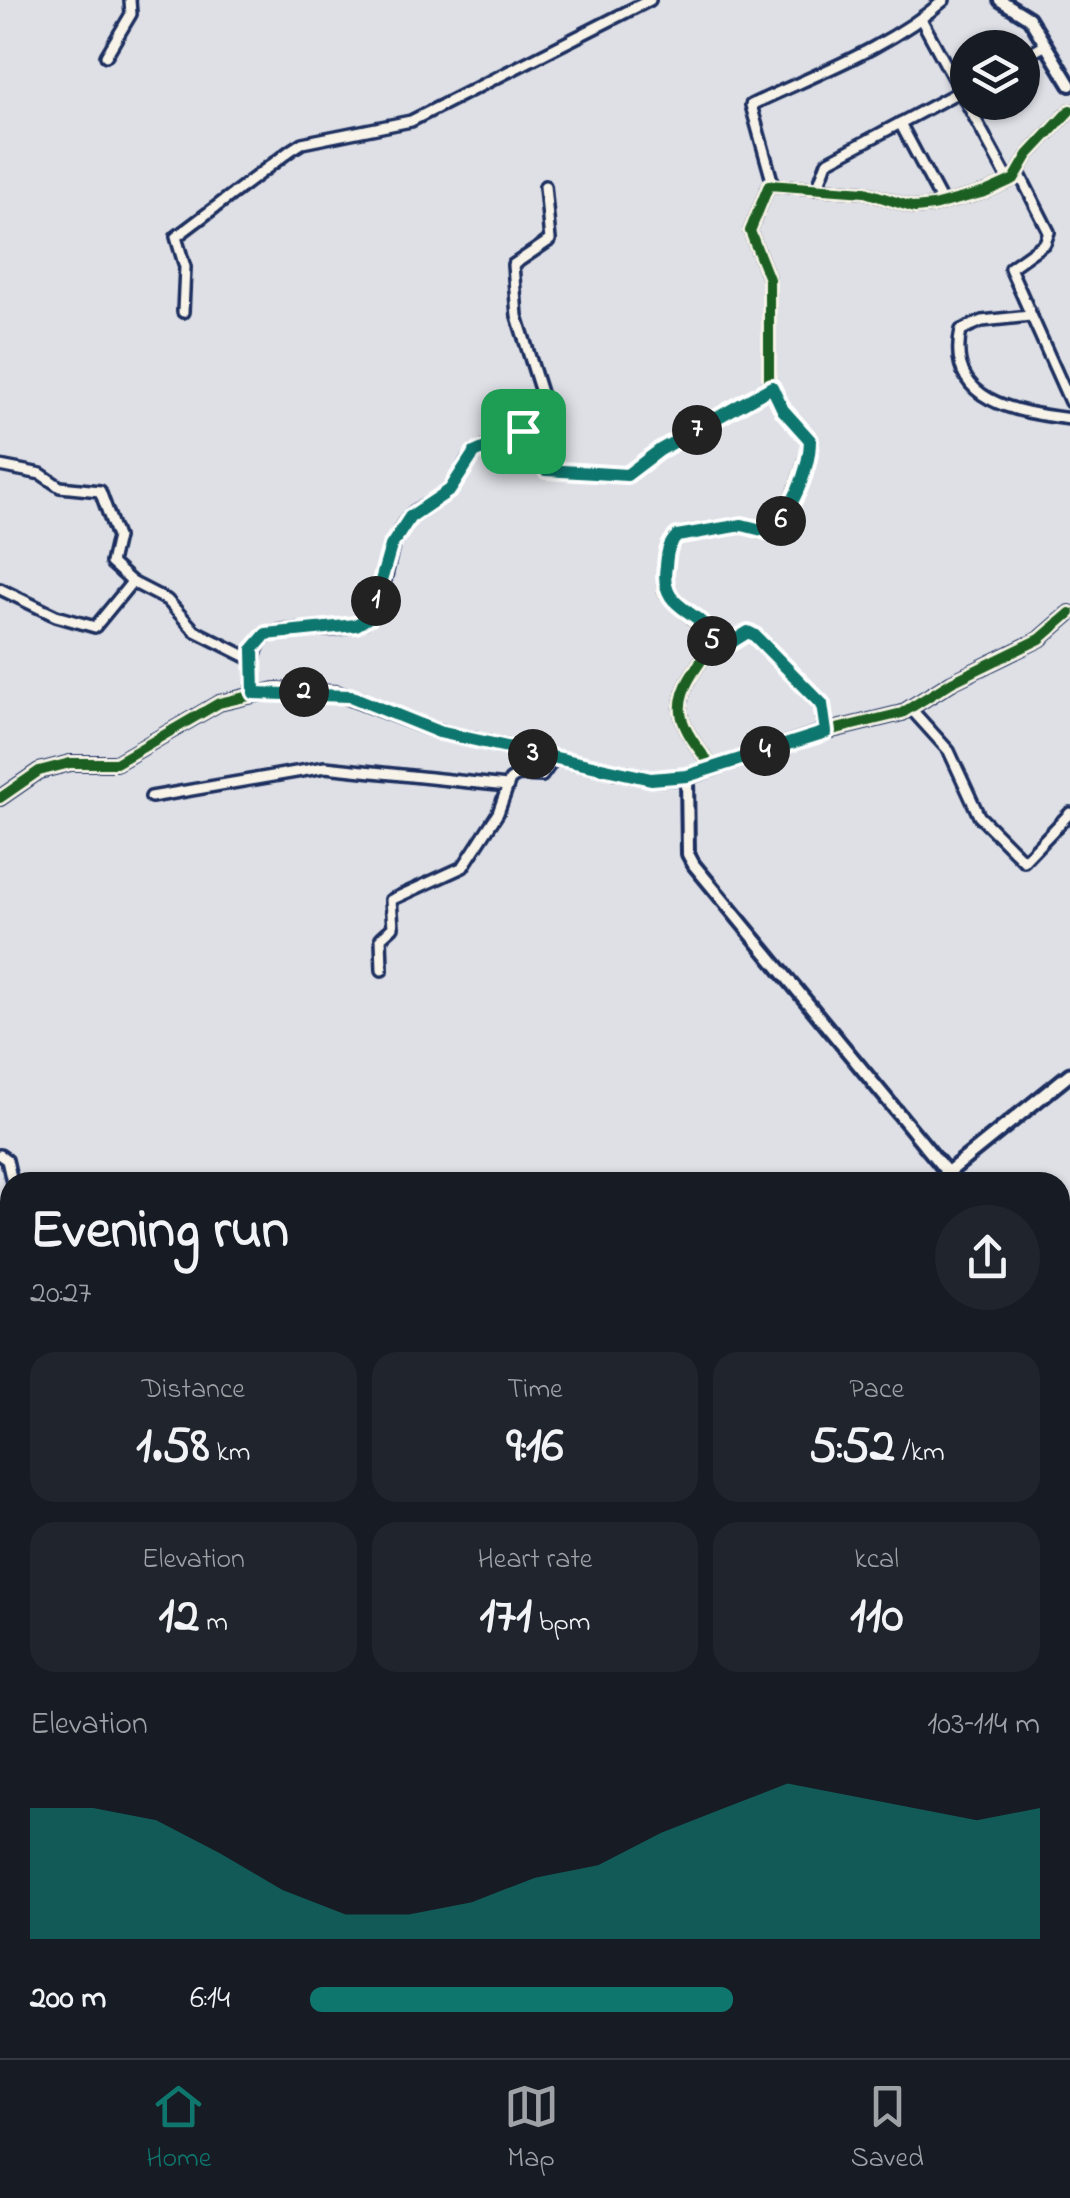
<!DOCTYPE html>
<html lang="en">
<head>
<meta charset="utf-8">
<style>
	body { margin:0; font-family:"Indie Flower",sans-serif; background:#20242c; color:#f1f3f6; height:100vh; display:flex; flex-direction:column; font-size:38px; white-space:nowrap }
	* { box-sizing:border-box; margin:0 }
	p { font-size:32px; color:#9ea1a6 }
	.icon { flex:none; width:55px; height:55px; fill:none; stroke:currentColor; stroke-width:2; stroke-linecap:round; stroke-linejoin:round }
	.map { position:relative; flex:1; overflow:hidden }
	.details { position:absolute; left:0px; top:1172px; width:1070px; height:888px; display:flex; flex-direction:column; background:#171b24; border-radius:30px 30px 0 0; box-shadow:0 2px 8px #0004 }
	.details>* { flex:none }
	.controls { position:absolute; left:950px; top:30px; display:grid; gap:20px }
	.controls a { display:grid; place-items:center; width:90px; height:90px; border-radius:50%; background:#171b24; box-shadow:0 2px 8px #0004; font-size:50px }
	.pin { position:absolute; display:grid; place-items:center; width:85px; height:85px; color:#fff; margin:-42px; border-radius:20px; box-shadow:0 5px 15px #0006 }
	.km { position:absolute; width:50px; height:50px; margin:-25px; border-radius:50%; background:#222; color:#fff; font-size:28px; line-height:50px; text-align:center }
	.round { display:grid; place-items:center; flex:none; width:105px; height:105px; border-radius:52px; background:#20242c }
	.head { display:flex; align-items:center; justify-content:space-between; height:170px; padding:0 30px }
	h1 { font-size:55px; font-weight:700; line-height:75px }
	.figures { display:grid; grid-template-columns:repeat(3,1fr); gap:15px; height:170px; padding:10px 30px }
	.figures div { display:grid; align-content:center; border-radius:25px; background:#20242c; text-align:center }
	.figures b { font-size:50px; font-weight:700 }
	.figures small { font-size:28px; font-weight:400 }
	.figures p { font-size:28px }
	.chart { height:280px; padding:20px 30px }
	.chart p { display:flex; justify-content:space-between }
	.chart svg { width:100%; height:180px; margin-top:10px; fill:#0f766e; opacity:.7 }
	ul { padding:0 30px; list-style:none; font-size:32px }
	li { display:grid; grid-template-columns:160px 120px 1fr; align-items:center; height:75px }
	li i { height:25px; border-radius:12px; background:#0f766e }
	.tab-bar { display:flex; justify-content:space-around; align-items:center; height:140px; border-top:2px solid #363941; background:#171b24; font-size:28px; color:#9ea1a6 }
	.tab-bar a { display:grid; justify-items:center; gap:5px }
	.tab-bar .on { color:#0f766e }
	.map>svg:first-child { display:block }
	.lines { fill:none; stroke-linecap:round; stroke-linejoin:round }
	.minor-casing { stroke:#1b2f5e; stroke-width:16 }
	.tertiary-casing { stroke:#1b2f5e; stroke-width:18 }
	.secondary-casing { stroke:#1b2f5e; stroke-width:19 }
	.minor { stroke:#f7f3e8; stroke-width:9 }
	.tertiary { stroke:#f7f3e8; stroke-width:10 }
	.secondary { stroke:#f7f3e8; stroke-width:11 }
	.cycleway-casing { stroke:#f7f3e8; stroke-width:16 }
	.cycleway { stroke:#1b5e20; stroke-width:10 }
	.route-casing { stroke:#fff; stroke-width:20 }
	.route { stroke:#0f766e; stroke-width:12 }
</style>
</head>
<body>
<div class="map">
<svg width="1070" height="2058" viewBox="0 0 1070 2058">
	<rect width="100%" height="100%" fill="#dfe0e6"/>
	<filter id="ink" filterUnits="userSpaceOnUse"><feTurbulence type="fractalNoise" baseFrequency=".01" numOctaves="2"/><feDisplacementMap in="SourceGraphic" scale="20" xChannelSelector="R" yChannelSelector="G"/><feConvolveMatrix kernelMatrix="1 2 1 2 8 2 1 2 1" color-interpolation-filters="sRGB"/></filter>
	<g filter="url(#ink)">
		<g class="lines">
			<defs>
				<g id="minor">
					<path d="M921 19 1009 181"/>
					<path d="M106 56 131 14 130 0"/>
					<path d="M1022 58 1046 45"/>
					<path d="M900 123 942 202"/>
					<path d="M1019 173 1049 232 1045 243 1010 268 1070 402"/>
					<path d="M773 184 751 105C816 74 889 48 944 0"/>
					<path d="M817 189 827 162 968 87"/>
					<path d="M183 312 185 267 176 237 291 150 302 143 411 121 650 0"/>
					<path d="M1030 316 982 321 961 330C945 403 1018 412 1070 419"/>
					<path d="M523 431 537 444 546 470 627 475 660 450 772 387"/>
					<path d="M0 466 41 474 60 487 100 491 117 537 111 563 132 582 167 600 195 631 251 659"/>
					<path d="M0 589 56 616 95 627 132 582"/>
					<path d="M712 644 732 642 747 632 754 635 822 704 825 731"/>
					<path d="M253 693C247 594 305 648 364 622 395 595 380 539 415 511 428 502 443 498 453 485 461 476 464 460 474 453 497 436 541 437 543 399L517 316 513 265 550 240 545 186"/>
					<path d="M911 709 949 751 979 816 1024 861 1070 813"/>
					<path d="M713 768C682 727 666 710 699 664 706 654 712 648 711 636L664 591 668 548 684 533 741 525 761 532 776 527 791 502 810 447 807 435 783 410 769 378V279L750 231 769 185 865 192 915 208 933 206 985 192 1014 179 1028 155 1070 110"/>
					<path d="M151 797 325 767 507 786"/>
					<path d="M382 970 381 938 393 927 391 900 463 867 498 813 510 780 518 775 542 776 554 759"/>
					<path d="M0 1155 7 1160 12 1182"/>
					<path d="M0 1271 10 1272"/>
					<path d="M1060 1288 1070 1279"/>
					<path d="M9 1347 10 1348"/>
					<path d="M0 1581 10 1599"/>
					<path d="M1060 1618 1070 1604"/>
					<path d="M1060 1763 1070 1760"/>
					<path d="M1060 1869 1070 1881"/>
					<path d="M0 1932 10 1927"/>
					<path d="M1060 2005 1070 1998"/>
					<path d="M151 2050 155 2058"/>
					<path d="M991 2058 1002 2050"/>
				</g>
				<g id="tertiary">
					<path d="M1000 0 1029 18 1070 85"/>
					<path d="M687 777 688 854 694 865 955 1182"/>
					<path d="M0 798 39 771 70 763H116L219 703 275 690 337 693 439 732 651 779 687 777 820 733 902 713 952 682 1040 639 1070 613"/>
					<path d="M1060 1305 1070 1316"/>
					<path d="M0 2018 10 2039"/>
					<path d="M16 2050 20 2058"/>
					<path d="M651 2050 656 2058"/>
				</g>
				<g id="secondary">
					<path d="M936 1182 1070 1074"/>
					<path d="M0 1767 10 1762"/>
				</g>
			</defs>
			<!-- minor casing -->
			<use href="#minor" class="minor-casing"/>
			<!-- tertiary casing -->
			<use href="#tertiary" class="tertiary-casing"/>
			<!-- secondary casing -->
			<use href="#secondary" class="secondary-casing"/>
			<!-- minor -->
			<use href="#minor" class="minor"/>
			<!-- tertiary -->
			<use href="#tertiary" class="tertiary"/>
			<!-- secondary -->
			<use href="#secondary" class="secondary"/>
			<defs>
				<g id="cycleway">
					<path d="M713 768C682 727 666 710 699 664 706 654 712 648 711 636L664 591 668 548 684 533 741 525 761 532 776 527 791 502 810 447 807 435 783 410 769 378V279L750 231 769 185 865 192 915 208 933 206 985 192 1014 179 1028 155 1070 110"/>
					<path d="M0 798 39 771 70 763H116L219 703 275 690 337 693 439 732 651 779 687 777 820 733 902 713 952 682 1040 639 1070 613"/>
				</g>
			</defs>
			<!-- cycleway casing -->
			<use href="#cycleway" class="cycleway-casing"/>
			<!-- cycleway -->
			<use href="#cycleway" class="cycleway"/>
		</g>
	</g>
	<g class="lines" filter="url(#ink)">
		<defs>
			<path id="route" d="M772 387 783 410 810 440C810 467 791 519 766 531L742 525 677 536C668 545 667 553 666 566 658 616 708 606 712 644L732 642 748 632 754 635 822 704 826 732 687 776 651 779 439 732 350 696 254 693 253 649 266 634 356 625 371 616 391 546 410 517 450 490 474 453 523 431 537 444 546 470 627 475 660 450Z"/>
		</defs>
		<!-- route casing -->
		<use href="#route" class="route-casing"/>
		<!-- route -->
		<use href="#route" class="route"/>
	</g>
</svg>
<div class="controls">
<a><svg class="icon" aria-label="layers" viewBox="0 0 24 24"><path d="M12 4l9 5-9 5-9-5zM3 14l9 5 9-5"/></svg></a>
</div>
<div class="pin" style="left:523px;top:431px;background:#1e9e55"><svg class="icon" aria-label="arrive" viewBox="0 0 24 24"><path d="M6 21V4h12l-3 4 3 4H6"/></svg></div>
<b class="km" style="left:376px;top:601px">1</b>
<b class="km" style="left:304px;top:692px">2</b>
<b class="km" style="left:533px;top:754px">3</b>
<b class="km" style="left:765px;top:751px">4</b>
<b class="km" style="left:712px;top:641px">5</b>
<b class="km" style="left:781px;top:521px">6</b>
<b class="km" style="left:697px;top:430px">7</b>
<section class="details">
<div class="head"><div><h1>Evening run</h1><p>20:27</p></div><a class="round"><svg class="icon" aria-label="share" viewBox="0 0 24 24"><path d="M12 15V3M7 8l5-5 5 5M5 13v7h14v-7"/></svg></a></div>
<div class="figures">
<div><p>Distance</p><b>1.58<small> km</small></b></div>
<div><p>Time</p><b>9:16</b></div>
<div><p>Pace</p><b>5:52<small> /km</small></b></div>
</div>
<div class="figures">
<div><p>Elevation</p><b>12<small> m</small></b></div>
<div><p>Heart rate</p><b>171<small> bpm</small></b></div>
<div><p>kcal</p><b>110</b></div>
</div>
<div class="chart"><p><span>Elevation</span>103–114 m</p>
<svg viewBox="0 0 160 44" preserveAspectRatio="none"><path d="M0 44V12L10 12L20 15L30 23L40 32L50 38L60 38L70 35L80 29L90 26L100 18L110 12L120 6L130 9L140 12L150 15L160 12V44z"/></svg>
</div>
<ul>
<li><b>200 m</b>6:14<i style="width:58%"></i></li>
</ul>
</section>
</div>
<nav class="tab-bar">
<a class="on"><svg class="icon" aria-label="home" viewBox="0 0 24 24"><path d="M3 11l9-7 9 7M6 9v11h12V9"/></svg>Home</a>
<a><svg class="icon" aria-label="map" viewBox="0 0 24 24"><path d="M3 6l6-2 6 2 6-2v14l-6 2-6-2-6 2zM9 4v14M15 6v14"/></svg>Map</a>
<a><svg class="icon" aria-label="saved" viewBox="0 0 24 24"><path d="M7 4h10v16l-5-4-5 4z"/></svg>Saved</a>
</nav>
</body>
</html>
